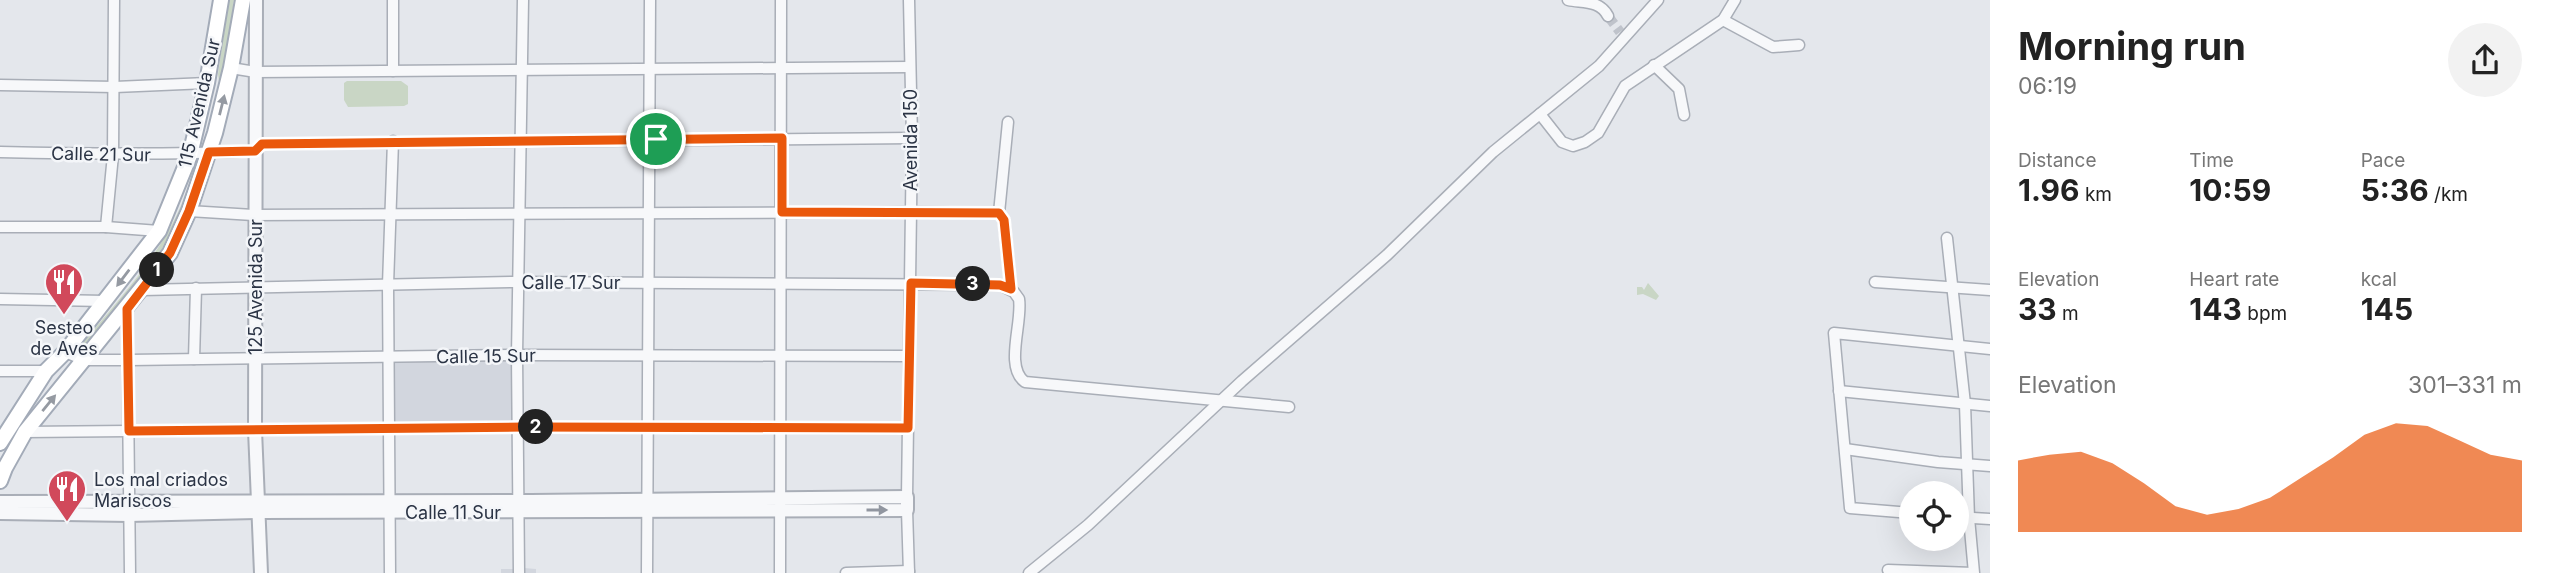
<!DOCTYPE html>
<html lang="en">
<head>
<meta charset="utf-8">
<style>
	body { margin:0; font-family:Inter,sans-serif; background:#f2f2f2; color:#222; height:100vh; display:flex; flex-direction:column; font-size:26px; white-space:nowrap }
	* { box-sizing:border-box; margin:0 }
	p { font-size:23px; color:#767676 }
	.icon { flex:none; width:38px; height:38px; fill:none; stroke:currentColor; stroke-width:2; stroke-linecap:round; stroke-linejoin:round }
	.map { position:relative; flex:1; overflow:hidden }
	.panel { display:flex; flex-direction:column; background:#fff; width:560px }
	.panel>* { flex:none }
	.fabs { position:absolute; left:1899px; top:481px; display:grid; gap:14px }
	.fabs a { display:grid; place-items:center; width:70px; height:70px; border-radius:50%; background:#fff; box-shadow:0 7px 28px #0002; font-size:35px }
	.pin { position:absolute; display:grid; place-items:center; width:60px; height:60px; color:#fff; margin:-30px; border:4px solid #fff; border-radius:50%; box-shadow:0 2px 7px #0007 }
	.km { position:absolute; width:35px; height:35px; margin:-18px; border-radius:50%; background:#222; color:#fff; font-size:19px; line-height:35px; text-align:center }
	.round { display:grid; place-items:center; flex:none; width:74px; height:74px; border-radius:37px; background:#f2f2f2 }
	.headline { display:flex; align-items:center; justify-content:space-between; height:119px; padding:0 28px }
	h1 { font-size:38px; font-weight:700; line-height:52px }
	.figures { display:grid; grid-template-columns:repeat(3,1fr); gap:10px; height:119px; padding:7px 28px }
	.figures div { display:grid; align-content:center }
	.figures b { font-size:30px; font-weight:700 }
	.figures small { font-size:19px; font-weight:400 }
	.figures p { font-size:19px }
	.chart { height:196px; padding:14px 28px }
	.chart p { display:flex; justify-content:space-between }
	.chart svg { width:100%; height:126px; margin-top:7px; fill:#ea580c; opacity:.7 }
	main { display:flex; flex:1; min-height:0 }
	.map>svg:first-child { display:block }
	.built { fill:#d2d6de }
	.green { fill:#c9d6c5 }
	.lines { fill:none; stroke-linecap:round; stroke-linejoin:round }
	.minor-tunnel { stroke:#bfc3cb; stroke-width:10; stroke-dasharray:10 5; stroke-linecap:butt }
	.minor-casing { stroke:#a9aeb7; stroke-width:13 }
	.tertiary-casing { stroke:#a9aeb7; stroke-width:16 }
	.primary-casing { stroke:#a3abb8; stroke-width:18 }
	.minor { stroke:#f7f8fa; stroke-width:10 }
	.tertiary { stroke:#f7f8fa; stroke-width:12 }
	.primary { stroke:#fff; stroke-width:14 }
	.oneway { fill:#959aa2 }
	.oneway2 { fill:#9196a0 }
	.route-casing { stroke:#fff; stroke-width:14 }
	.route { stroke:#ea580c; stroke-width:9 }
	.labels { text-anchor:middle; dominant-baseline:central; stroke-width:5; stroke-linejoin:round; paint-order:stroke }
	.street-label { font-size:18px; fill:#2b3445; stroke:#f4f6f9 }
	.poi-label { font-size:18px; fill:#2b3445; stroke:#f4f6f9 }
</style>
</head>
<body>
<main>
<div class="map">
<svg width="1990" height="573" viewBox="0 0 1990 573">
	<rect width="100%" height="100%" fill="#e4e7ec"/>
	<!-- built -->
	<g class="built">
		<rect x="393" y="360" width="121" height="64"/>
		<path d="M513 517H524V568L536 569V573H501V569H513Z"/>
	</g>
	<!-- green -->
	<g class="green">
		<path d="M229 0H234C227 49 220 96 205 143L219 82 218 74Z"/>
		<path d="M347 81H401L408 86V104L404 106 348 107 344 100V83Z"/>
		<path d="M195 165 197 168 171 237 86 347H82V344C113 306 148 269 171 226 182 207 188 186 195 165Z"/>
		<path d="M1648 283 1659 296 1656 300 1643 294 1637 295V287H1642L1644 290Z"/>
	</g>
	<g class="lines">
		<!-- minor-tunnel -->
		<path class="minor-tunnel" d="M1608 16 1620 32"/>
		<defs>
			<g id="minor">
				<path d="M393 0V71"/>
				<path d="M1568 0C1583 3 1600 0 1608 16"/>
				<path d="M1723 20 1773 47 1799 45"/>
				<path d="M1654 65 1679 89 1684 115"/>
				<path d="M231 68 256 72 909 67"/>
				<path d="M0 85 115 87 207 83"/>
				<path d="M1540 114 1562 142 1573 146 1585 142 1598 133 1625 86 1723 20 1735 0"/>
				<path d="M1008 122 999 213 1004 220 1011 289"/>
				<path d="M0 152C86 154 170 155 255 151L262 144 912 138"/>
				<path d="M189 211 253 215 905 212 999 213"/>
				<path d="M0 227H106L159 231"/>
				<path d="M106 227 113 155 114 0"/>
				<path d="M1947 238 1965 404 1969 518 1974 573"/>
				<path d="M1875 282 1990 290"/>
				<path d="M142 290 512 282 1000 285 1014 292 1019 299C1023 322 1004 367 1025 382L1289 407"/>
				<path d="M0 299 105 301"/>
				<path d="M127 309 130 573"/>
				<path d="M65 352 84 360H129L517 355 909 356"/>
				<path d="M194 359 196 288"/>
				<path d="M0 371H46"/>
				<path d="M1839 391 1990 406"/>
				<path d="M25 432 524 427 908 428"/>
				<path d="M1845 449 1938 462 1990 466"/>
				<path d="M907 497 912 138 909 0"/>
				<path d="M907 510 909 573"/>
				<path d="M1911 513 1850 508 1834 333 1990 349"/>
				<path d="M1956 517 1990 519"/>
				<path d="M1888 570 1973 573"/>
				<path d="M390 573 388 285 393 141"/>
				<path d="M519 573 517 355 523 0"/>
				<path d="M647 573 650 0"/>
				<path d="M780 573 781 0"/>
				<path d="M846 573 909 571"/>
				<path d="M1029 573 1088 525 1242 381 1387 255 1493 152 1599 66 1658 0"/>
			</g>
			<g id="tertiary">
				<path d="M256 0 255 430 261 573"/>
				<path d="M0 502 531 501 907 497V510L259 512 129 515 0 513"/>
			</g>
			<g id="primary">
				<path d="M0 443 46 371 65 352 159 231 190 155 207 83 221 0"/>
				<path d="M0 481 5 468 25 432 170 253 189 211 215 133 231 68 243 0"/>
			</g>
		</defs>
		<!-- minor casing -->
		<use href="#minor" class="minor-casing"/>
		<!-- tertiary casing -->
		<use href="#tertiary" class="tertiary-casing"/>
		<!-- primary casing -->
		<use href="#primary" class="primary-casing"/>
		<!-- minor -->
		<use href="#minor" class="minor"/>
		<!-- tertiary -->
		<use href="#tertiary" class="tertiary"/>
		<!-- primary -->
		<use href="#primary" class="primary"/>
	</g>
	<!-- one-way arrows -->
	<defs><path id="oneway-solid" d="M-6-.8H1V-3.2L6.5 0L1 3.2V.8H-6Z" transform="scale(1.75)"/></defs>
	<g class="oneway">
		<use href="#oneway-solid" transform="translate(222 105) rotate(-76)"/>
		<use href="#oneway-solid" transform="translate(123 278) rotate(127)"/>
		<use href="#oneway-solid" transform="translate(49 403) rotate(-51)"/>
	</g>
	<use class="oneway2" href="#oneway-solid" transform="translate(877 510)"/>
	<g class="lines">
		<defs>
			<path id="route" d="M782 138V212L999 213 1004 220 1011 289 1000 285 911 283 908 428 524 427 129 431 127 309 170 253 189 211 209 152 255 151 262 144Z"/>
		</defs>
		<!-- route casing -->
		<use href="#route" class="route-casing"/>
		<!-- route -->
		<use href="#route" class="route"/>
	</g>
	<!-- icons -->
	<defs>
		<symbol id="restaurant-pin" viewBox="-11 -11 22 30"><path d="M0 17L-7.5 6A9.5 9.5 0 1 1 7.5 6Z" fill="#d1495b" stroke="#f4f6f9"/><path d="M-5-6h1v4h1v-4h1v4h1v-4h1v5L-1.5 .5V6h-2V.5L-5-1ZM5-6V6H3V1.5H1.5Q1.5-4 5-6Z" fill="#fff"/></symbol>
	</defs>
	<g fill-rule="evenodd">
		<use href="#restaurant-pin" x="42" y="260" width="44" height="60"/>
		<use href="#restaurant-pin" x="45" y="467" width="44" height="60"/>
	</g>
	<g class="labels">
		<!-- street labels -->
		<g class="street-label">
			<text transform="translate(199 103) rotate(-77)">115 Avenida Sur</text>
			<text transform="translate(910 140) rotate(-90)">Avenida 150</text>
			<text transform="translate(101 154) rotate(1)">Calle 21 Sur</text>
			<text x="571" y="282">Calle 17 Sur</text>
			<text transform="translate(255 287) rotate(-90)">125 Avenida Sur</text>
			<text transform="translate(486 356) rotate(-1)">Calle 15 Sur</text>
			<text x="453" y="512">Calle 11 Sur</text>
		</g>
		<!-- poi labels -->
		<g class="poi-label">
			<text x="64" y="327">Sesteo<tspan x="64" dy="21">de Aves</tspan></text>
			<text x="94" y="479" text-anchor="start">Los mal criados<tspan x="94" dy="21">Mariscos</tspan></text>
		</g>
	</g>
</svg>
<div class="fabs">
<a><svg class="icon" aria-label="locate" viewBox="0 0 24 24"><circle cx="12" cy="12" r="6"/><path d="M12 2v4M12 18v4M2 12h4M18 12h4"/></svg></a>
</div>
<div class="pin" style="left:656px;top:139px;background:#1e9e55"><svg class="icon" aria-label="arrive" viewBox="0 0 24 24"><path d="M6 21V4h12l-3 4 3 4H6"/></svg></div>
<b class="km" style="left:157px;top:270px">1</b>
<b class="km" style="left:536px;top:427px">2</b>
<b class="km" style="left:973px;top:284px">3</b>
</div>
<section class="panel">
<div class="headline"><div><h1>Morning run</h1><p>06:19</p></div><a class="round"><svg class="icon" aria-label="share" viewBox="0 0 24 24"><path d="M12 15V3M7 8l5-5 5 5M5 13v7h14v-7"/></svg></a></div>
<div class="figures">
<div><p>Distance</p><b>1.96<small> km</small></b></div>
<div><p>Time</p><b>10:59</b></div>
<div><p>Pace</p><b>5:36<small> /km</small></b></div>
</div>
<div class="figures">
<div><p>Elevation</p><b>33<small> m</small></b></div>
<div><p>Heart rate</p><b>143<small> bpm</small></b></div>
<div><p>kcal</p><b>145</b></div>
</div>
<div class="chart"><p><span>Elevation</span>301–331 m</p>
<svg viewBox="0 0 160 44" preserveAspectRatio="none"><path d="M0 44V19L10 17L20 16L30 20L40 27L50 35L60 38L70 36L80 32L90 25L100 18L110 10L120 6L130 7L140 12L150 17L160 19V44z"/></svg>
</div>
</section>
</main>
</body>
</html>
